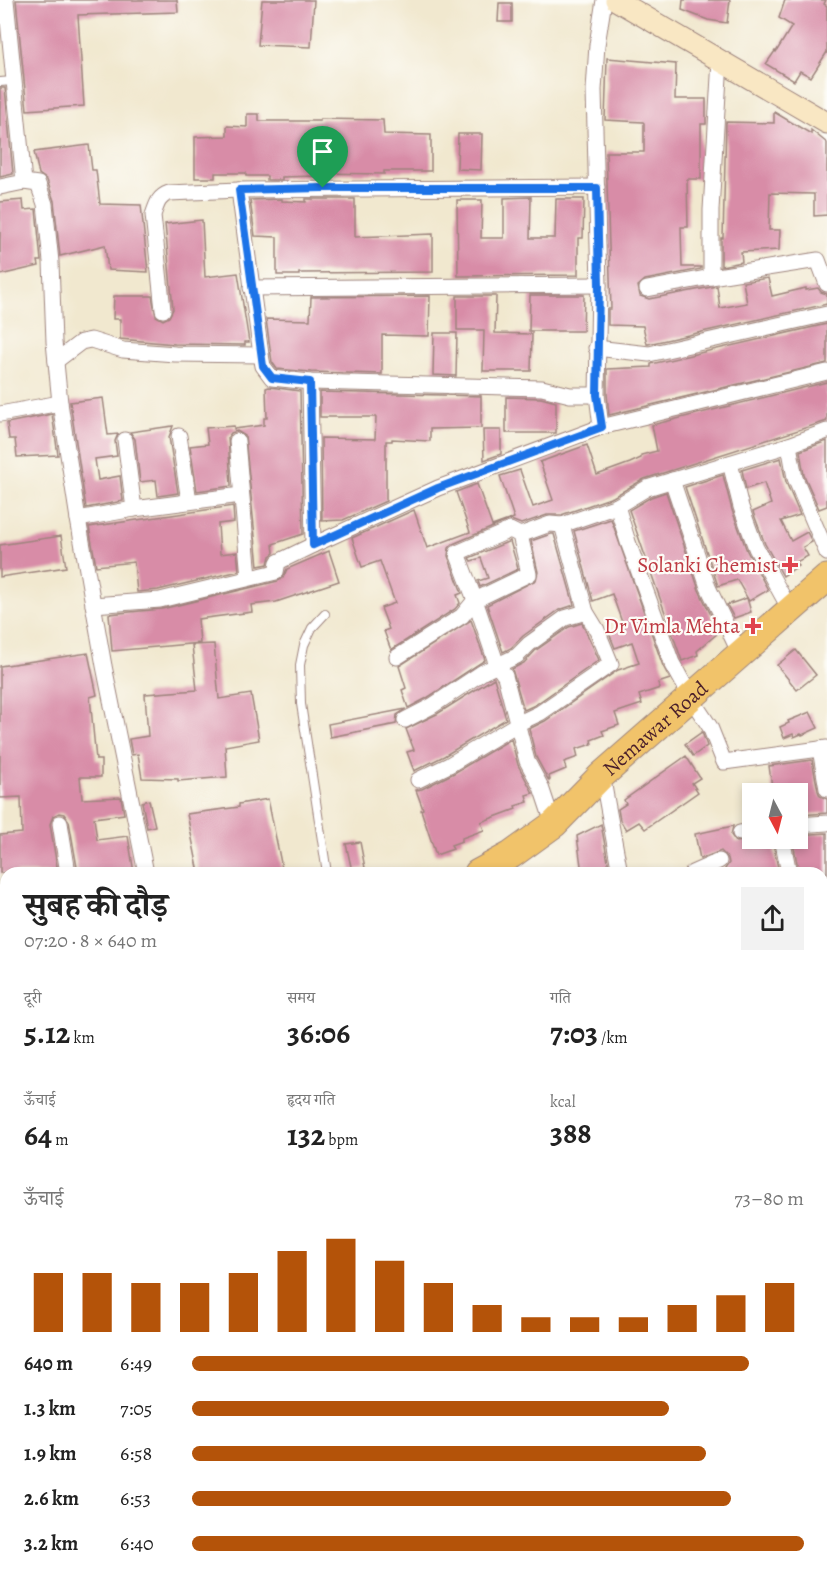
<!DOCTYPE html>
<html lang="hi">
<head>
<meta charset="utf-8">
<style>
	body { margin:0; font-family:Alegreya,"Noto Serif Devanagari",serif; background:#f2f2f2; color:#222; height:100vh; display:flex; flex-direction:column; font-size:22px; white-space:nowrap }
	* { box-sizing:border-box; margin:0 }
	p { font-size:20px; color:#767676 }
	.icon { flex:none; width:33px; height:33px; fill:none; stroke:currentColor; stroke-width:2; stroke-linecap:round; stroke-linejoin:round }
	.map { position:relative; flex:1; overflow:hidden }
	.sheet { position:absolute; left:0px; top:867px; width:828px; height:712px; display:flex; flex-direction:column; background:#fff; border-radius:18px 18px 0 0; box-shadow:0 3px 9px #0003 }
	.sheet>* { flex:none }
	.needle { width:39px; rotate:173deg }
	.controls { position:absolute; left:742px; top:783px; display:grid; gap:12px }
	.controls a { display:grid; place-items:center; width:66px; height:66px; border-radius:0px; background:#fff; box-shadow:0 3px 9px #0003; font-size:30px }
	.pin { position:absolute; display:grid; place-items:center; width:51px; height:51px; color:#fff; margin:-62px -26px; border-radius:50% 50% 50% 0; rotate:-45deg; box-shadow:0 0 6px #0007 }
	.pin .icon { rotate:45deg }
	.round { display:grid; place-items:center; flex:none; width:63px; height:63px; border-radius:0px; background:#f2f2f2 }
	.head { display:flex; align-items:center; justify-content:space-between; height:102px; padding:0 24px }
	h1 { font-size:33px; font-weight:700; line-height:45px }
	.figures { display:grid; grid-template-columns:repeat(3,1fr); gap:9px; height:102px; padding:6px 24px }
	.figures div { display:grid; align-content:center }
	.figures b { font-size:30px; font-weight:700 }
	.figures small { font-size:16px; font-weight:400 }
	.figures p { font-size:16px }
	.chart { height:168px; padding:12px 24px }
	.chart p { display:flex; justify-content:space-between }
	.chart svg { width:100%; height:108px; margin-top:6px; stroke:#b45309; stroke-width:6 }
	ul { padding:0 24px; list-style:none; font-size:20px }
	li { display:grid; grid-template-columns:96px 72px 1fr; align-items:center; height:45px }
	li i { height:15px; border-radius:8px; background:#b45309 }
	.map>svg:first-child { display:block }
	.building { fill:#d88ca7 }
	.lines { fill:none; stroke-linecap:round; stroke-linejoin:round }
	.lane-casing { stroke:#9e847d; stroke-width:10 }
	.street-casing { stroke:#9e847d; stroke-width:17 }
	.secondary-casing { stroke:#9e847d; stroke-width:23 }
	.primary-casing { stroke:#9e847d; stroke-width:26 }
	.highway-casing { stroke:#9e847d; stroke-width:29 }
	.lane { stroke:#fff; stroke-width:8 }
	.street { stroke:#fff; stroke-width:15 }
	.secondary { stroke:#f9e7c3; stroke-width:21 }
	.primary { stroke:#f1c36a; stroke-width:24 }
	.highway { stroke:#f1c36a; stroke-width:27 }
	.route-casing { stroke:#fff; stroke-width:12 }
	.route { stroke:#1a73e8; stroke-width:8 }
	.health-dot { fill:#e0444e; stroke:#fdfcf7; stroke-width:2 }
	.labels { text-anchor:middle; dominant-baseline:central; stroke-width:4.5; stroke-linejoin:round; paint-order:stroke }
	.health-label { font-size:21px; fill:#be3a42; stroke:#fdfcf7; text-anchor:end }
	.street-label { font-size:21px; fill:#4a1f2b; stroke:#fdfcf7 }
</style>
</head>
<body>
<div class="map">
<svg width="827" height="1579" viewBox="0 0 827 1579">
	<rect width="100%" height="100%" fill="#fdfcf7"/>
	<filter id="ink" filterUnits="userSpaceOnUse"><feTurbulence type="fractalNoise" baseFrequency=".0167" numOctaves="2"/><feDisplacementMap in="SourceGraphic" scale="12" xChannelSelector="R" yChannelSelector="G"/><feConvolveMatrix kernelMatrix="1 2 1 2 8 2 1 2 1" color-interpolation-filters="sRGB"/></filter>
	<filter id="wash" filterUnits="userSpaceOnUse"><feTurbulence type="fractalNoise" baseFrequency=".008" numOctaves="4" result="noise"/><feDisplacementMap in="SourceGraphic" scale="24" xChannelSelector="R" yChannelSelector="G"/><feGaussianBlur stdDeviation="1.35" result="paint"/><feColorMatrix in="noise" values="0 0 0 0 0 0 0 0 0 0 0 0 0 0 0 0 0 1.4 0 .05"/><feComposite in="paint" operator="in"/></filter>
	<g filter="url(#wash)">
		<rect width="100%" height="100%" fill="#f1e8cf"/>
		<g id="blocks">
			<!-- building -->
			<g class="building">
				<path d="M16 0H177L178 12 78 15 84 106 27 110Z"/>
				<path d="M262 0H314L311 47 258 45Z"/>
				<path d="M683 0H730L727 23 708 20 682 10Z"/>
				<path d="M785 0H826L824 4 827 6V52L811 77 800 71 794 81 766 64 775 51 776 52 792 26 779 18Z"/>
				<path d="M499 3H512V22H498Z"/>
				<path d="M607 58 676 64 675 99H706V124H701V179H687L688 227H681L682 267H701V269L645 280 638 286 640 296 649 299 717 286 720 308 747 303 743 282 768 278 772 296 806 288V290L818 288 821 292 827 294V304L648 344H647L643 326 608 325V309H611L606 152H644V123L643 122 605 120Z"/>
				<path d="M0 88H5L13 174 0 177Z"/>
				<path d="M774 112 811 134V130L827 143V215L814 216V194L770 193 769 230H780L779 250 741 252 742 262 721 266V238H723L726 122 774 123Z"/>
				<path d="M247 114H259V121H320V119L383 120 384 134 431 135V171H384V174L315 173V176L282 177V180H267V176H246V173H215V178H195V137L227 136V126L247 127Z"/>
				<path d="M458 134H482L481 170 457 169Z"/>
				<path d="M89 145 92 170H96L100 204 141 205 148 272 108 270 105 245 60 256 54 201 47 180 39 174 34 152Z"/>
				<path d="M531 197 530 238H555L556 199H584L583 238H578V275L458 276 457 200H482L481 238H504V198Z"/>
				<path d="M282 199V201L306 202V199H355V237L433 234V272L299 273V275H277V237L255 236 250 200Z"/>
				<path d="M23 200 24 210 36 209 41 261H38L39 266 0 275V202Z"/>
				<path d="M202 220 205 277 238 273 249 342H245V345L175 344 120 339V319H113L114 296H152L156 316 163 320 169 317 173 309 165 224Z"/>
				<path d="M530 295H584L583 331H529Z"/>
				<path d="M430 296 429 336 382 335V374L311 372 277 369 272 362 266 319 310 320 311 297Z"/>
				<path d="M457 296H496L495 333 532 334 531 371H483L484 330H457Z"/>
				<path d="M827 324V363L609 415 607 394V369L651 367V364Z"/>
				<path d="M434 333H457L456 376 433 375Z"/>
				<path d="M827 382V421L644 479 613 497 561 515H547L521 524 511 520 507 521 453 544 449 548 448 556 462 593 457 595 460 603 455 609 391 650 384 631 389 629 381 608 395 603 380 561 362 567 352 538 414 510 427 548 470 532 456 492 477 484 492 526 514 518 500 476 520 470 533 507 553 500 540 462 587 445 597 475 630 463 641 458V455L657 451 652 425Z"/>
				<path d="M269 387 300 391 303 534 273 544 274 553 270 556 268 564 258 566 245 436 237 431 231 433 228 437 231 486 197 491 190 446 208 444 206 428 234 426V429L264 425V418H267L266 388Z"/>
				<path d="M320 392 481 396V428L430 429V441L392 439V441H386V501L343 520 322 521 321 438 375 439 376 417H320Z"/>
				<path d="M506 397 541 398 556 402V433H506Z"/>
				<path d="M103 398 108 435 118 434 115 441 117 456 95 459 98 480 120 476 123 501 86 508 70 402Z"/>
				<path d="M52 414 58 455 17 457 15 439H9L7 423Z"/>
				<path d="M173 426 169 437 178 493 158 496 156 480 140 482 135 439 130 432Z"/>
				<path d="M483 430H501V454L484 460Z"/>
				<path d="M827 441V506L819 509 804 475 800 451Z"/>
				<path d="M781 458 786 482 800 515 781 521 791 541 807 532 812 542 803 547 808 556 796 562 798 566 783 576 765 544 753 512 771 504 764 483 746 489 742 470Z"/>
				<path d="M723 475 732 510 747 551 768 590 749 601 737 580 718 586 685 487Z"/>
				<path d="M666 492 699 590 719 632 697 651 698 655 682 661 629 510 651 497Z"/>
				<path d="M233 506 234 522 218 524 220 554 237 552 239 571 158 590 137 592 134 562 96 566 89 527Z"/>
				<path d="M611 519 663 666 670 679 658 683 660 688 639 695 642 704 615 713 619 725 602 731 604 735 591 740 592 744 576 749 578 757 564 762 566 769 549 776 550 780 549 781 536 757 529 729 545 721 618 670 639 663 632 642 615 648 609 633 624 628 612 594 593 601 574 531Z"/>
				<path d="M551 534H554L574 605 559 610 523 636 511 648 503 652 487 605 536 580 538 572 531 541Z"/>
				<path d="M61 536 66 567 0 577V545Z"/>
				<path d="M510 541 518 569 480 587 478 581 488 578 481 558 471 561 469 558Z"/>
				<path d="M329 551 339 581 276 602 251 605 252 612 198 619 200 643 112 651 109 614 162 609 278 581 283 578 287 569Z"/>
				<path d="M747 598 751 612 734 618 727 605Z"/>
				<path d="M471 620 485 660 427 698 408 708 402 690 406 688 399 666Z"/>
				<path d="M582 623 599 660 535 705 524 710 512 669 524 663 535 651 569 627Z"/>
				<path d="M214 644 219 699 251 694 259 740 225 746 227 777 178 781V779L142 778 138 754 132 755 129 739 148 736 145 694 197 690 192 645Z"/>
				<path d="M796 650 816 675 797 690 777 665Z"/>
				<path d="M88 653 97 695 90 697 96 760H101V777H80L82 799 121 797 124 814 94 818 97 840 128 836 134 873H78L69 821 64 814 59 813 53 816 50 824 58 873H0V835L22 833 21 797 0 798V666Z"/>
				<path d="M494 678 506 719 444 756 414 771 407 752 414 750 406 729 437 714Z"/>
				<path d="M406 709 397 715 396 724 330 737 328 724Z"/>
				<path d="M810 712 818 728 802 735 801 734 794 737 793 734 784 738 780 727 789 723 788 721Z"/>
				<path d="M702 732 707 746 693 756 685 744Z"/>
				<path d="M511 739 518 765 533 793 526 795 528 802 515 806 516 809 481 822 484 830 462 838V841L451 845 453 849 436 855 421 810 423 809 416 790 422 789 454 773Z"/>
				<path d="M686 756 700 778 692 783 698 792 645 829 639 822 626 830 620 820 618 809 626 804 624 800Z"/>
				<path d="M812 760 818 791 820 796 827 799V813L798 815V794H773L769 766Z"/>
				<path d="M268 799 283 873H199L187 814 239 807V804Z"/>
				<path d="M149 800 155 826 147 828 142 802Z"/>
				<path d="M601 824 610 873H582L577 836Z"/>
				<path d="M733 826 731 835 736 842 772 838 779 873H725V869L729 863 728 858 721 851 700 859 695 834Z"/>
				<path d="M827 833V873H799L792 838H798V835Z"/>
				<path d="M360 842 365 868 352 871 346 844Z"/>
			</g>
		</g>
	</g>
	<g filter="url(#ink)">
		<use href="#blocks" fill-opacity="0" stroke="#9e847d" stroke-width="1.5"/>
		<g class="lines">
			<defs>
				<g id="lane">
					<path d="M0 82 13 81"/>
					<path d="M325 614 312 628 304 645 300 665 301 704 327 873"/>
				</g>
				<g id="street">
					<path d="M24 182 38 184 45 204 51 262 54 342 60 403 78 519 104 666 146 873"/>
					<path d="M0 187 24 182 6 0"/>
					<path d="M711 277 818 260 827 284"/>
					<path d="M251 288 599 285"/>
					<path d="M647 289 711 277V210L720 60"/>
					<path d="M163 310 153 215C157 204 158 197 169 193L239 190"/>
					<path d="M596 348 649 354 827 314"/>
					<path d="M56 361 81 342 91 340 123 350 175 354 261 355"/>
					<path d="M310 382 313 545 438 488 601 427 597 395 599 285 594 90 597 45 604 0"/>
					<path d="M597 395H570L542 388 310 382 272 378 263 366 261 355 239 190 597 187"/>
					<path d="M0 414 60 403"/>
					<path d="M601 427 827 372"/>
					<path d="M827 431 789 445 647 488 617 506 628 542 672 663 696 706 710 727 724 762 827 748"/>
					<path d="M179 436 189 501"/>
					<path d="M125 440 134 509"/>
					<path d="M237 441 249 577"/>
					<path d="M789 445 795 478 827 553"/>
					<path d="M730 463 741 507 756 548 793 615"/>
					<path d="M672 480 708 587 742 658"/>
					<path d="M78 519 134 509 241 495"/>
					<path d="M520 535 510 530 457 553 475 600 529 574 520 535 550 524 562 525 617 506"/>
					<path d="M93 605 160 600 276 572 278 562 313 545"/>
					<path d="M397 657 462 616 475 600 497 665 505 676 527 761 541 787 555 829"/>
					<path d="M405 720 432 706 483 672 517 656 529 644 565 618 586 612"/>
					<path d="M820 749 827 789"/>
					<path d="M418 780 449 765 519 723 540 713 611 664 597 630 586 612 562 525"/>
					<path d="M604 786 620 873"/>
					<path d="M60 823 68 873"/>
					<path d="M798 825 827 823"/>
					<path d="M740 833 753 831"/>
					<path d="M782 838 789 873"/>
					<path d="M692 873 719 861"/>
					<path d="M822 885H827"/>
					<path d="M822 936 827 935"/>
					<path d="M822 982 827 981"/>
					<path d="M822 1058 827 1060"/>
					<path d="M822 1136H827"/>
					<path d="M0 1156 6 1154"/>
					<path d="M0 1218 6 1217"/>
					<path d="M822 1301H827"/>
					<path d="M0 1453 6 1451"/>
					<path d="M822 1508H827"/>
					<path d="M98 1574 100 1579"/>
					<path d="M414 1574 416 1579"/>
					<path d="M764 1574V1579"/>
					<path d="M199 1578 259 1576V1579"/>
					<path d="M310 1579V1574"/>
					<path d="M351 1579V1574"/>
					<path d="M602 1579 603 1574"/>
				</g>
				<g id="secondary">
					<path d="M616 0 827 123"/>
					<path d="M822 1429H827"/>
					<path d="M62 1579 80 1574"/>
				</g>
				<g id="primary">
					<path d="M822 1350H827"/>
					<path d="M822 1372H827"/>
					<path d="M0 1513 6 1511"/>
					<path d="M0 1537 6 1535"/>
				</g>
				<g id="highway">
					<path id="s1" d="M478 873 511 855 554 824 601 776 827 578"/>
					<path d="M0 1059 6 1057"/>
				</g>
			</defs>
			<!-- lane casing -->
			<use href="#lane" class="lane-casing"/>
			<!-- street casing -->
			<use href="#street" class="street-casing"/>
			<!-- secondary casing -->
			<use href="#secondary" class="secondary-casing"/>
			<!-- primary casing -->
			<use href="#primary" class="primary-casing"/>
			<!-- highway casing -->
			<use href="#highway" class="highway-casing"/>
			<!-- lane -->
			<use href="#lane" class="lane"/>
			<!-- street -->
			<use href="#street" class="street"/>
			<!-- secondary -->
			<use href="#secondary" class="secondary"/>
			<!-- primary -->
			<use href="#primary" class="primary"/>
			<!-- highway -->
			<use href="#highway" class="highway"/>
		</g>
	</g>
	<g class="lines" filter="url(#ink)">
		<defs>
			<path id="route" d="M323 188H597L599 285 597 395 602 427 438 488 313 545 310 382 272 378 263 366 239 190Z"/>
		</defs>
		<!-- route casing -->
		<use href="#route" class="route-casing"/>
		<!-- route -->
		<use href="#route" class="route"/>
	</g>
	<!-- markers -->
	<g class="health-dot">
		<path d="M787 556h6v6h6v6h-6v6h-6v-6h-6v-6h6z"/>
		<path d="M750 617h6v6h6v6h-6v6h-6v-6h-6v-6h6z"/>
	</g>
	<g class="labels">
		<!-- health labels -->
		<g class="health-label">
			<text x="778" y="565">Solanki Chemist</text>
			<text x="740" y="626">Dr Vimla Mehta</text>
		</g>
		<!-- street labels -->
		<g class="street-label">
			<text stroke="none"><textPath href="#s1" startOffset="230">Nemawar Road</textPath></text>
		</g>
	</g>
</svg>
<div class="controls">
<a><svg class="needle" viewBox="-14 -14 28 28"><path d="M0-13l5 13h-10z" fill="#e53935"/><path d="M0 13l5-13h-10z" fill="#767676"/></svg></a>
</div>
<div class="pin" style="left:323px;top:188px;background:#1e9e55"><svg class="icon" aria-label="arrive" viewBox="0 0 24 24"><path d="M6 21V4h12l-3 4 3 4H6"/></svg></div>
<section class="sheet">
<div class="head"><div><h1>सुबह की दौड़</h1><p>07:20 · 8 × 640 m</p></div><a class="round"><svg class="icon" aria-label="share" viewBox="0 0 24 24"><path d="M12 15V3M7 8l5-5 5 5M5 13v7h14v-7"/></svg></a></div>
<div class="figures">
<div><p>दूरी</p><b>5.12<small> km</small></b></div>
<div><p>समय</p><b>36:06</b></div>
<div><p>गति</p><b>7:03<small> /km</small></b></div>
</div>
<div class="figures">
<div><p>ऊँचाई</p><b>64<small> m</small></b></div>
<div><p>हृदय गति</p><b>132<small> bpm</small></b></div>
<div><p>kcal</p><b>388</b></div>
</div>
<div class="chart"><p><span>ऊँचाई</span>73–80 m</p>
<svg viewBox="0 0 160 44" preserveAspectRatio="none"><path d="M5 44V20M15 44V20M25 44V24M35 44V24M45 44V20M55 44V11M65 44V6M75 44V15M85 44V24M95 44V33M105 44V38M115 44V38M125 44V38M135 44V33M145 44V29M155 44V24"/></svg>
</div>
<ul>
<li><b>640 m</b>6:49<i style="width:91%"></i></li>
<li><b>1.3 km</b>7:05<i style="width:78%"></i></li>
<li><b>1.9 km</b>6:58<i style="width:84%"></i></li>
<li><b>2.6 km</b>6:53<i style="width:88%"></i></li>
<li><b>3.2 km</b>6:40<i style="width:100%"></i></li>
</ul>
</section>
</div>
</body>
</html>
